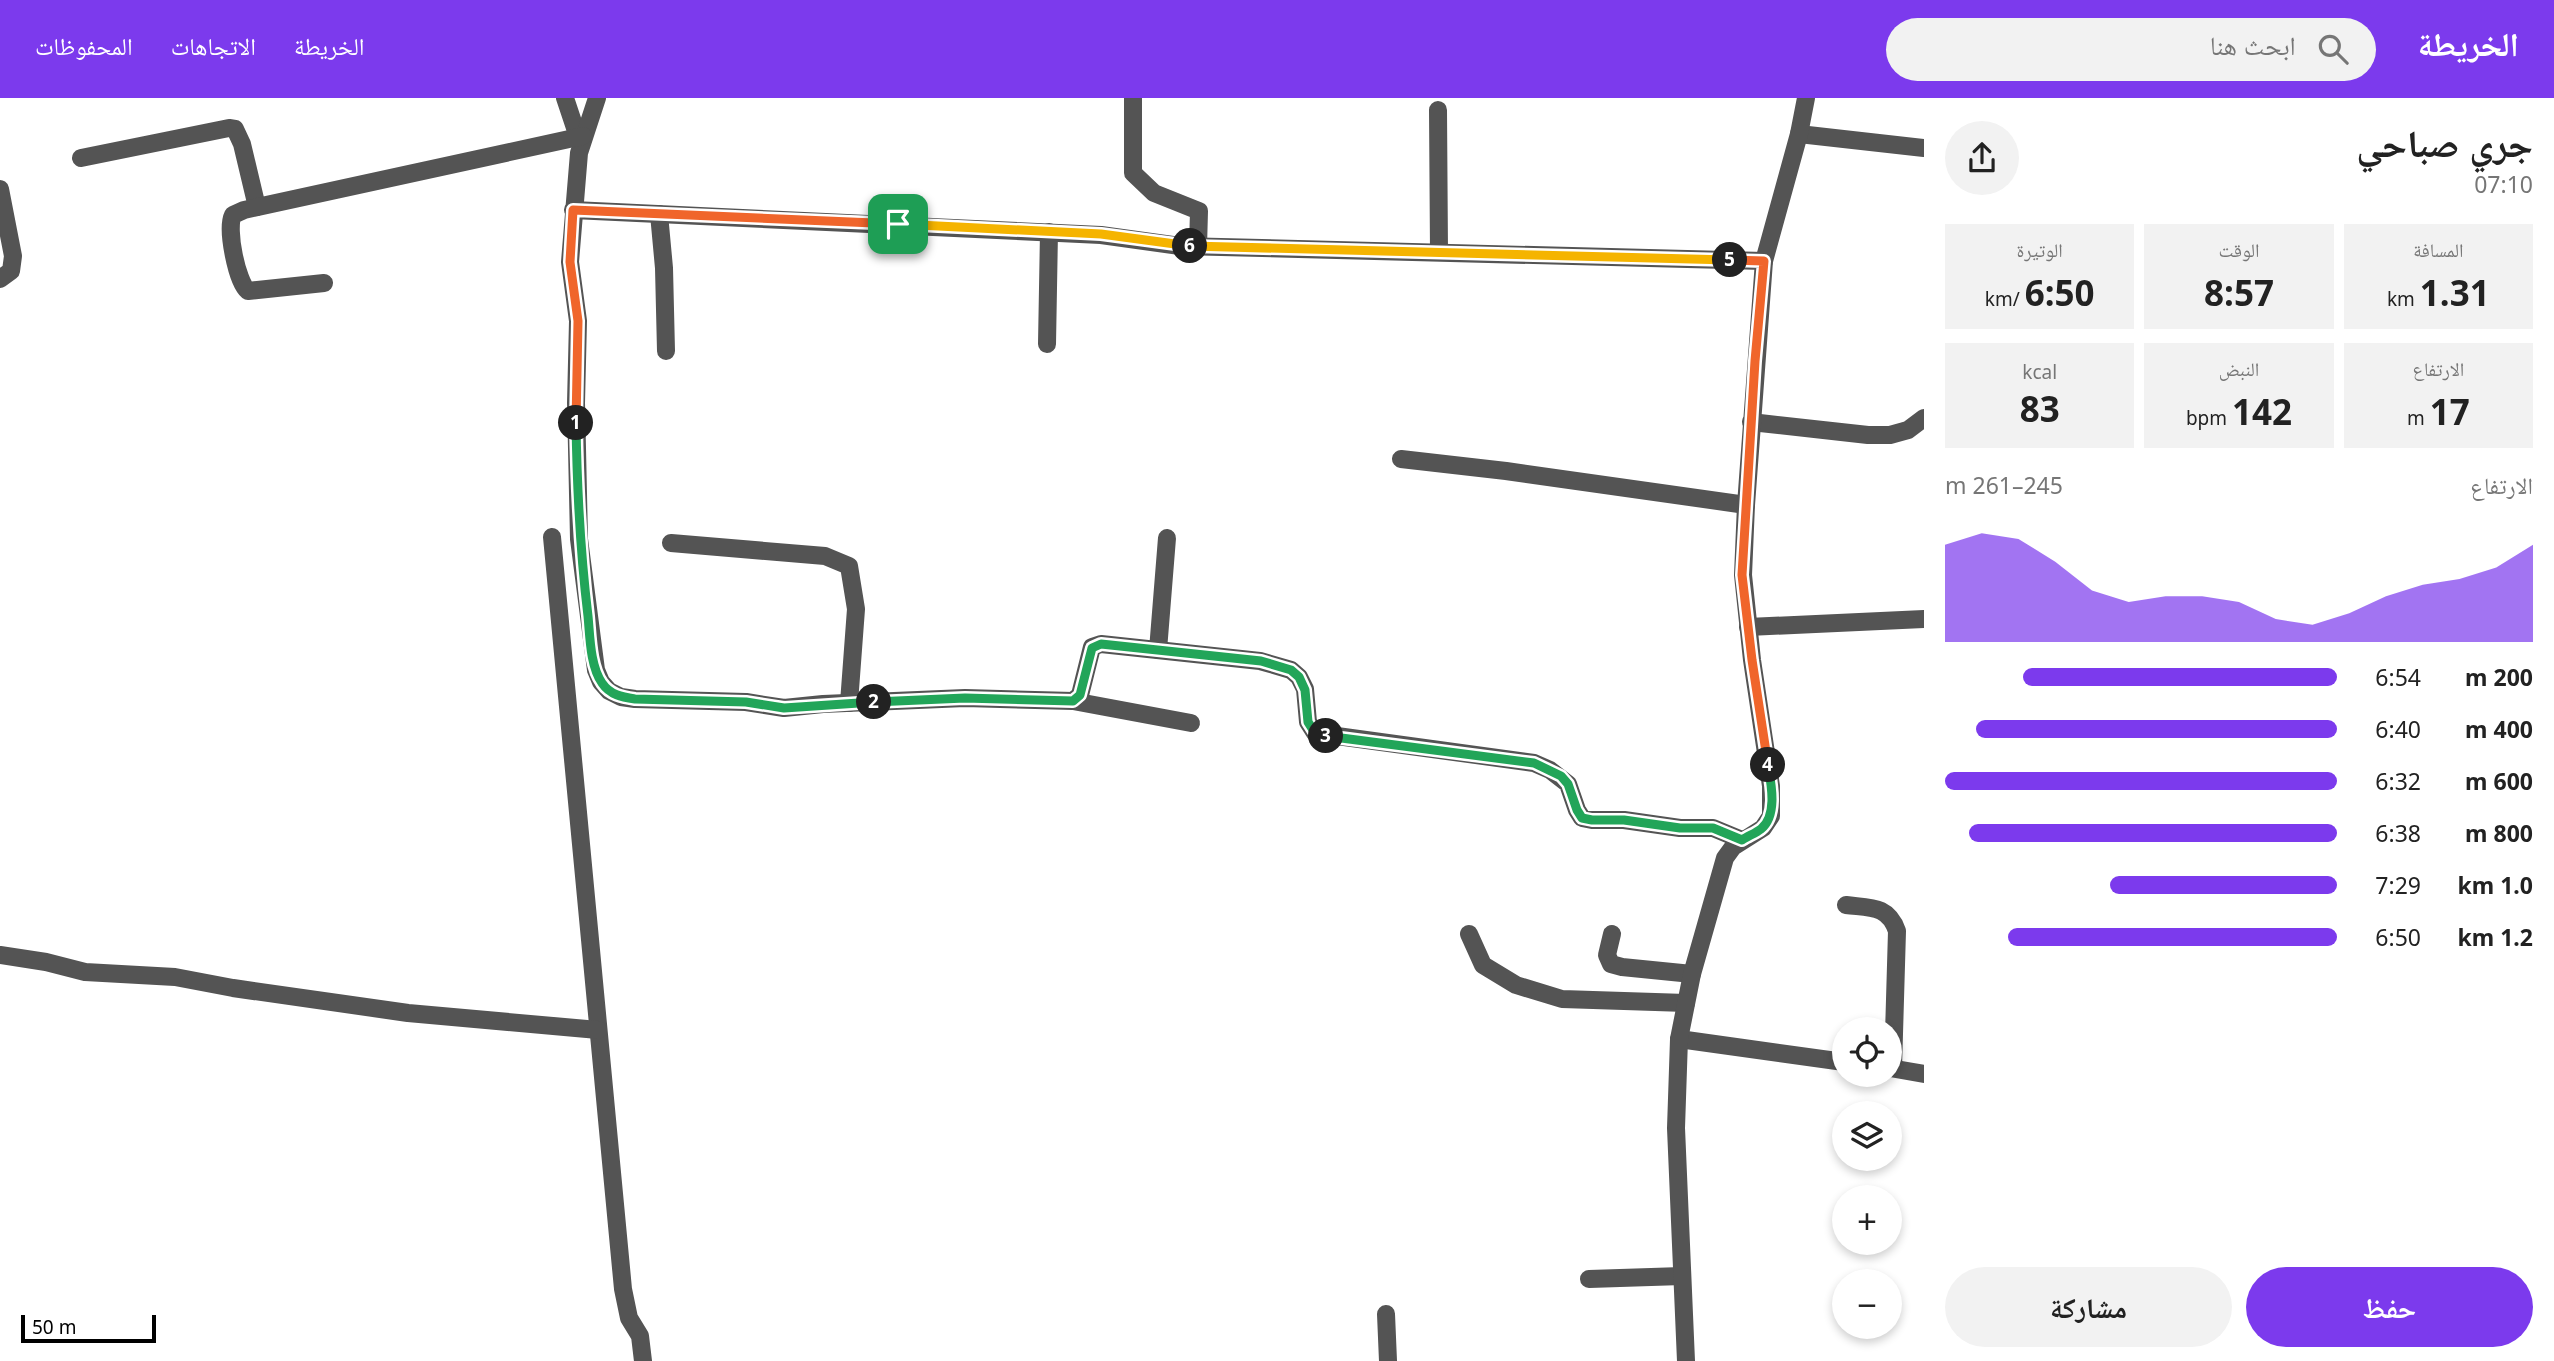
<!DOCTYPE html>
<html lang="ar">
<head>
<meta charset="utf-8">
<style>
	body { margin:0; font-family:"Noto Sans","Noto Naskh Arabic",sans-serif; background:#f2f2f2; color:#222; direction:rtl; height:100vh; display:flex; flex-direction:column; font-size:26px; white-space:nowrap }
	* { box-sizing:border-box; margin:0 }
	p { font-size:23px; color:#767676 }
	.icon { flex:none; width:38px; height:38px; fill:none; stroke:currentColor; stroke-width:2; stroke-linecap:round; stroke-linejoin:round }
	.map { position:relative; flex:1; overflow:hidden; direction:ltr }
	.details { display:flex; flex-direction:column; background:#fff; width:630px }
	.details>* { flex:none }
	.tools { position:absolute; left:1832px; top:919px; display:grid; gap:14px }
	.tools a { display:grid; place-items:center; width:70px; height:70px; border-radius:50%; background:#fff; box-shadow:0 4px 10px #0003; font-size:35px }
	.scale { position:absolute; left:21px; bottom:18px; width:135px; box-sizing:border-box; padding-left:7px; border:4px solid #000; border-top:0; font-size:19px; line-height:24px; white-space:nowrap; color:#000; -webkit-text-stroke:5px #fff; paint-order:stroke }
	.pin { position:absolute; display:grid; place-items:center; width:60px; height:60px; color:#fff; margin:-30px; border-radius:14px; box-shadow:0 4px 10px #0006 }
	.km { position:absolute; width:35px; height:35px; margin:-18px; border-radius:50%; background:#222; color:#fff; font-size:19px; line-height:35px; text-align:center }
	.round { display:grid; place-items:center; flex:none; width:74px; height:74px; border-radius:37px; background:#f2f2f2 }
	.overview { display:flex; align-items:center; justify-content:space-between; height:119px; padding:0 21px }
	h1 { font-size:38px; font-weight:700; line-height:52px }
	.figures { display:grid; grid-template-columns:repeat(3,1fr); gap:10px; height:119px; padding:7px 21px }
	.figures div { display:grid; align-content:center; border-radius:0px; background:#f2f2f2; text-align:center }
	.figures b { font-size:35px; font-weight:700 }
	.figures small { font-size:19px; font-weight:400 }
	.figures p { font-size:19px }
	.chart { height:196px; padding:14px 21px }
	.chart p { display:flex; justify-content:space-between }
	.chart svg { width:100%; height:126px; margin-top:7px; fill:#7c3aed; opacity:.7 }
	.action { display:flex; gap:14px; margin-top:auto; padding:14px 21px }
	.action a { flex:1; height:80px; border-radius:42px; background:#7c3aed; color:#fff; font-size:28px; font-weight:700; line-height:80px; text-align:center }
	.action a+a { background:#f2f2f2; color:#222 }
	ul { padding:0 21px; list-style:none; font-size:23px }
	li { display:grid; grid-template-columns:112px 84px 1fr; align-items:center; height:52px }
	li i { height:18px; border-radius:9px; background:#7c3aed }
	header { display:flex; align-items:center; gap:42px; box-sizing:border-box; height:98px; padding:0 35px; background:#7c3aed; color:#fff }
	header strong { font-size:33px }
	nav { display:flex; gap:38px; margin-inline-start:auto; font-size:24px }
	.search { width:490px; height:63px; background:#f2f2f2; display:flex; align-items:center; gap:18px; box-sizing:border-box; padding:0 24px; border-radius:38px; color:#767676; font-size:26px }
	main { display:flex; flex:1; min-height:0 }
	.map>svg:first-child { display:block }
	.lines { fill:none; stroke-linecap:round; stroke-linejoin:round }
	.minor { stroke:#545454; stroke-width:18 }
	.split-1-casing { stroke:#fff; stroke-width:14 }
	.split-2-casing { stroke:#fff; stroke-width:14 }
	.split-3-casing { stroke:#fff; stroke-width:14 }
	.split-4-casing { stroke:#fff; stroke-width:14 }
	.split-5-casing { stroke:#fff; stroke-width:14 }
	.split-6-casing { stroke:#fff; stroke-width:14 }
	.split-7-casing { stroke:#fff; stroke-width:14 }
	.split-1 { stroke:#f0652b; stroke-width:9 }
	.split-2 { stroke:#22a559; stroke-width:9 }
	.split-3 { stroke:#22a559; stroke-width:9 }
	.split-4 { stroke:#22a559; stroke-width:9 }
	.split-5 { stroke:#f0652b; stroke-width:9 }
	.split-6 { stroke:#f5b400; stroke-width:9 }
	.split-7 { stroke:#f5b400; stroke-width:9 }
</style>
</head>
<body>
<header>
<strong>الخريطة</strong>
<div class="search"><svg class="icon" aria-label="search" viewBox="0 0 24 24"><circle cx="10" cy="10" r="6"/><path d="M15 15l6 6"/></svg>ابحث هنا</div>
<nav><a>الخريطة</a><a>الاتجاهات</a><a>المحفوظات</a></nav>
</header>
<main>
<section class="details">
<div class="overview"><div><h1>جري صباحي</h1><p>07:10</p></div><a class="round"><svg class="icon" aria-label="share" viewBox="0 0 24 24"><path d="M12 15V3M7 8l5-5 5 5M5 13v7h14v-7"/></svg></a></div>
<div class="figures">
<div><p>المسافة</p><b>1.31<small> km</small></b></div>
<div><p>الوقت</p><b>8:57</b></div>
<div><p>الوتيرة</p><b>6:50<small> /km</small></b></div>
</div>
<div class="figures">
<div><p>الارتفاع</p><b>17<small> m</small></b></div>
<div><p>النبض</p><b>142<small> bpm</small></b></div>
<div><p>kcal</p><b>83</b></div>
</div>
<div class="chart"><p><span>الارتفاع</span>245–261 m</p>
<svg viewBox="0 0 160 44" preserveAspectRatio="none"><path d="M0 44V10L10 6L20 8L30 16L40 26L50 30L60 28L70 28L80 30L90 36L100 38L110 34L120 28L130 24L140 22L150 18L160 10V44z"/></svg>
</div>
<ul>
<li><b>200 m</b>6:54<i style="width:80%"></i></li>
<li><b>400 m</b>6:40<i style="width:92%"></i></li>
<li><b>600 m</b>6:32<i style="width:100%"></i></li>
<li><b>800 m</b>6:38<i style="width:94%"></i></li>
<li><b>1.0 km</b>7:29<i style="width:58%"></i></li>
<li><b>1.2 km</b>6:50<i style="width:84%"></i></li>
</ul>
<div class="action"><a>حفظ</a><a>مشاركة</a></div>
</section>
<div class="map">
<svg width="1924" height="1263" viewBox="0 0 1924 1263">
	<rect width="100%" height="100%" fill="#fff"/>
	<g class="lines">
		<!-- minor -->
		<g class="minor">
			<path d="M565 0 578 39"/>
			<path d="M597 0 579 55 570 164 578 223 576 305 579 441 596 572 601 584 609 593 621 599 635 601 746 604 784 610 823 606 965 600 1073 603 1080 597 1092 549 1101 546 1260 563 1291 572 1299 579 1305 591 1308 624 1315 635 1534 665 1550 672 1568 686 1577 712 1582 720 1592 722H1624L1680 730H1713L1742 742"/>
			<path d="M1133 0V75L1154 95 1199 113 1198 149"/>
			<path d="M1438 12 1439 154"/>
			<path d="M1799 36 1924 50"/>
			<path d="M81 60 229 30 235 31 242 46 257 109"/>
			<path d="M0 91 13 158 11 173 0 181"/>
			<path d="M573 112 1101 137 1180 148 1764 163"/>
			<path d="M659 116 664 170 666 253"/>
			<path d="M324 185 248 193C237 184 226 131 233 117L244 112 583 38"/>
			<path d="M1047 246 1049 134"/>
			<path d="M1751 324 1868 337H1890L1908 332 1924 320"/>
			<path d="M1401 361 1506 373 1746 407"/>
			<path d="M552 439 623 1191 629 1220 640 1238 643 1263"/>
			<path d="M671 445 825 458 849 468 856 511 849 605"/>
			<path d="M1748 529 1924 521"/>
			<path d="M1158 552 1167 440"/>
			<path d="M1073 603 1191 625"/>
			<path d="M1846 807C1870 810 1888 807 1897 833L1893 970"/>
			<path d="M1469 836 1483 867 1516 887 1562 901 1686 905"/>
			<path d="M1612 836 1607 857 1611 866 1622 869 1692 876"/>
			<path d="M0 857 46 864 85 874 175 879 233 890 408 915 598 932"/>
			<path d="M1679 941 1844 964"/>
			<path d="M1890 970 1924 976"/>
			<path d="M1589 1181 1682 1178"/>
			<path d="M1386 1216 1388 1263"/>
			<path d="M1686 1263 1676 1030 1679 941 1692 876 1725 760 1733 749 1763 730 1771 718V688L1752 562 1743 477 1746 407 1764 163 1799 36 1806 0"/>
		</g>
	</g>
	<g class="lines">
		<defs>
			<path id="split-1" d="M576 325 578 223 570 164 573 112 898 126"/>
			<path id="split-2" d="M576 325C577 391 580 452 588 518 590 538 590 568 602 585 610 597 622 599 635 601L746 604 784 610 874 604"/>
			<path id="split-3" d="M874 604 965 600 1073 603 1080 597 1092 550 1101 546 1261 563 1291 572 1299 579 1305 592 1308 624 1315 635 1326 638"/>
			<path id="split-4" d="M1326 638 1534 665 1561 678 1568 686 1577 712 1582 720 1592 722H1624L1680 730H1713L1742 742C1748 738 1756 735 1761 731 1778 717 1771 685 1768 667"/>
			<path id="split-5" d="M1730 162 1764 163 1755 263 1742 477 1752 562 1768 667"/>
			<path id="split-6" d="M1190 148 1730 162"/>
			<path id="split-7" d="M898 126 1101 136 1190 148"/>
		</defs>
		<!-- split-1 casing -->
		<use href="#split-1" class="split-1-casing"/>
		<!-- split-2 casing -->
		<use href="#split-2" class="split-2-casing"/>
		<!-- split-3 casing -->
		<use href="#split-3" class="split-3-casing"/>
		<!-- split-4 casing -->
		<use href="#split-4" class="split-4-casing"/>
		<!-- split-5 casing -->
		<use href="#split-5" class="split-5-casing"/>
		<!-- split-6 casing -->
		<use href="#split-6" class="split-6-casing"/>
		<!-- split-7 casing -->
		<use href="#split-7" class="split-7-casing"/>
		<!-- split-1 -->
		<use href="#split-1" class="split-1"/>
		<!-- split-2 -->
		<use href="#split-2" class="split-2"/>
		<!-- split-3 -->
		<use href="#split-3" class="split-3"/>
		<!-- split-4 -->
		<use href="#split-4" class="split-4"/>
		<!-- split-5 -->
		<use href="#split-5" class="split-5"/>
		<!-- split-6 -->
		<use href="#split-6" class="split-6"/>
		<!-- split-7 -->
		<use href="#split-7" class="split-7"/>
	</g>
</svg>
<div class="tools">
<a><svg class="icon" aria-label="locate" viewBox="0 0 24 24"><circle cx="12" cy="12" r="6"/><path d="M12 2v4M12 18v4M2 12h4M18 12h4"/></svg></a>
<a><svg class="icon" aria-label="layers" viewBox="0 0 24 24"><path d="M12 4l9 5-9 5-9-5zM3 14l9 5 9-5"/></svg></a>
<a>+</a>
<a>−</a>
</div>
<div class="scale">50 m</div>
<div class="pin" style="left:898px;top:126px;background:#1e9e55"><svg class="icon" aria-label="arrive" viewBox="0 0 24 24"><path d="M6 21V4h12l-3 4 3 4H6"/></svg></div>
<b class="km" style="left:576px;top:325px">1</b>
<b class="km" style="left:874px;top:604px">2</b>
<b class="km" style="left:1326px;top:638px">3</b>
<b class="km" style="left:1768px;top:667px">4</b>
<b class="km" style="left:1730px;top:162px">5</b>
<b class="km" style="left:1190px;top:148px">6</b>
</div>
</main>
</body>
</html>
